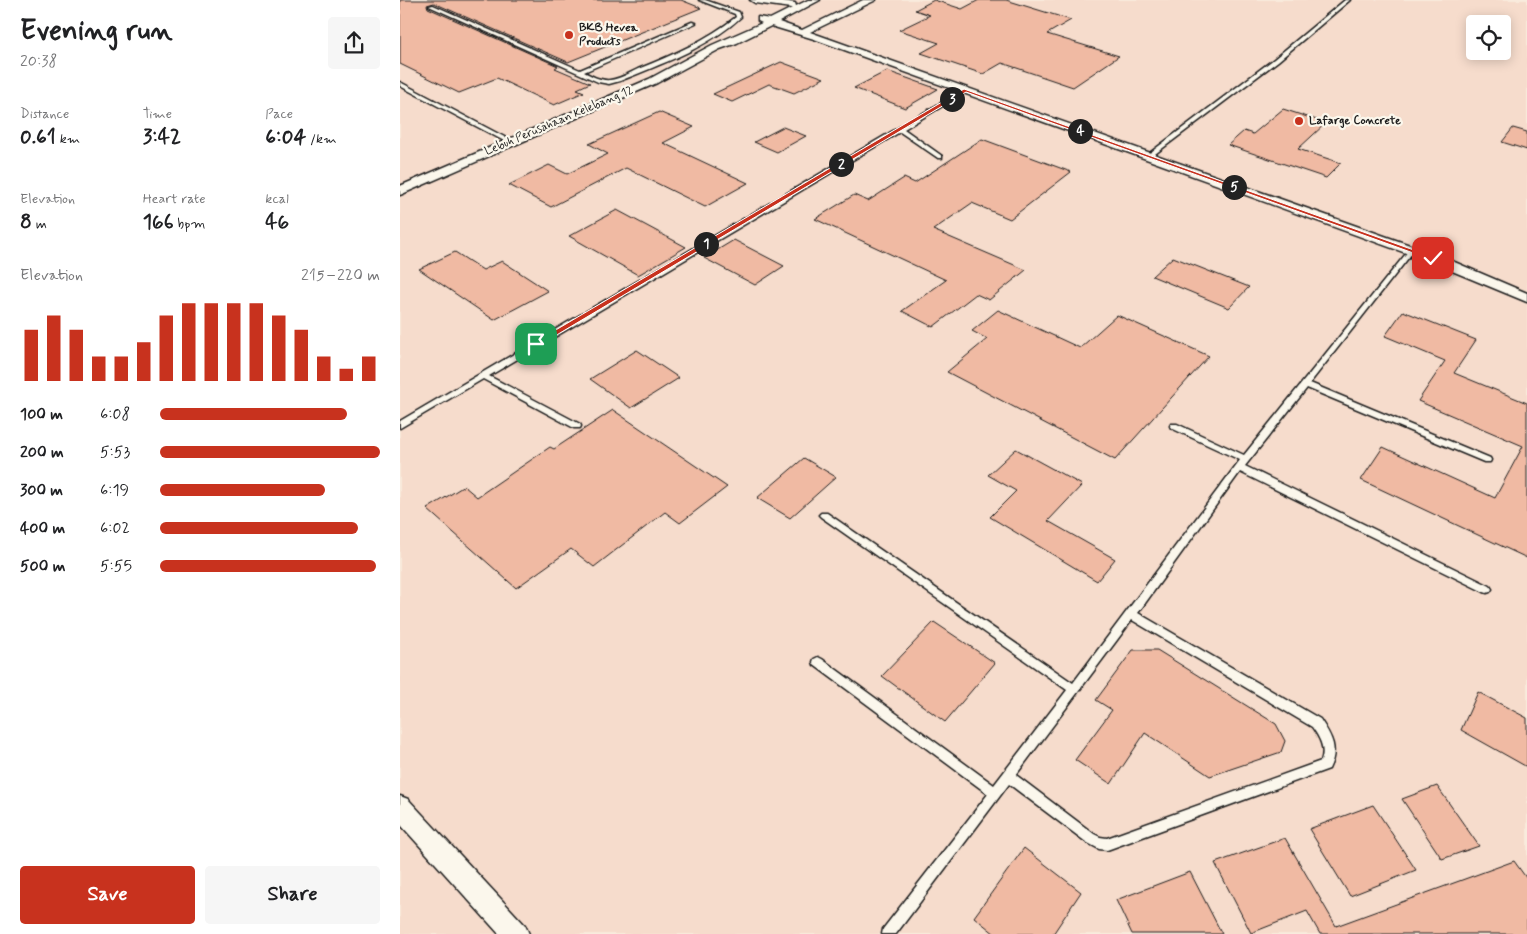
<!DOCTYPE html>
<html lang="en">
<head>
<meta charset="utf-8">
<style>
	body { margin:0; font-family:Mynerve,sans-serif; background:#f6f6f6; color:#202124; height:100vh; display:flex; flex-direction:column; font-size:19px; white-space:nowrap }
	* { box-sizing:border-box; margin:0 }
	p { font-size:16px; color:#757577 }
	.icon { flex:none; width:28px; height:28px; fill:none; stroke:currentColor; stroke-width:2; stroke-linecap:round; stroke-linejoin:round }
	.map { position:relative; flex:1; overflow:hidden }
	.drawer { display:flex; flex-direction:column; background:#fff; width:400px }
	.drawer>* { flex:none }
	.tools { position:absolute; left:1066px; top:15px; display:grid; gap:10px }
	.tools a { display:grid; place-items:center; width:45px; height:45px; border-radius:5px; background:#fff; box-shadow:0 2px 12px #0003; font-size:25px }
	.pin { position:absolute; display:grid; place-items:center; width:42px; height:42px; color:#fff; margin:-21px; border-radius:10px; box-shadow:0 2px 8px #0006 }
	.km { position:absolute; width:25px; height:25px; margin:-12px; border-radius:50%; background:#222; color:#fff; font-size:14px; line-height:25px; text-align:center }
	.round { display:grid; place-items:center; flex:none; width:52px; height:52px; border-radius:5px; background:#f6f6f6 }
	.overview { display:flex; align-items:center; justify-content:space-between; height:85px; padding:0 20px }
	h1 { font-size:28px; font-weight:800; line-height:38px }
	.figures { display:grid; grid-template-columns:repeat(3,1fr); gap:8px; height:85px; padding:5px 20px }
	.figures div { display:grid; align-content:center }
	.figures b { font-size:21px; font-weight:800 }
	.figures small { font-size:14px; font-weight:400 }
	.figures p { font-size:14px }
	.chart { height:140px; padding:10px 20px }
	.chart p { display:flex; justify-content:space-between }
	.chart svg { width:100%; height:90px; margin-top:5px; stroke:#c8321e; stroke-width:6 }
	.cta { display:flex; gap:10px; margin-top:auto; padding:10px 20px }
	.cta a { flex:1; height:58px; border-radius:5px; background:#c8321e; color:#fff; font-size:20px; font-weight:800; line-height:58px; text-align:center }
	.cta a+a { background:#f6f6f6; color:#202124 }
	ul { padding:0 20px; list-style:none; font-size:16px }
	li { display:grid; grid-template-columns:80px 60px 1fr; align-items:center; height:38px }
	li i { height:12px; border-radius:6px; background:#c8321e }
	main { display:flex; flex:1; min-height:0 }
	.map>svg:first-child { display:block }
	.built { fill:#f6dccc; fill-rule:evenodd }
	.building { fill:#f0baa3; stroke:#1c1c1c }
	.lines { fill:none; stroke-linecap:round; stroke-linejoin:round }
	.lane-casing { stroke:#1c1c1c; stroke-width:3 }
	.street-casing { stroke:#1c1c1c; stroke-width:3 }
	.lane { fill:#fbf7ec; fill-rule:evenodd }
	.street { fill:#fbf7ec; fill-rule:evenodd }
	.route { fill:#c8321e; stroke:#fff }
	.poi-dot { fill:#c8321e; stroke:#fbf7ec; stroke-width:2 }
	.labels { text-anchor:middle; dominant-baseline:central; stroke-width:4.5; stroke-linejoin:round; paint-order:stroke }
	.far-poi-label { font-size:12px; font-weight:bold; fill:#1c1c1c; stroke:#fbf7ec; text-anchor:start }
	.far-street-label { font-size:12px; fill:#1c1c1c; stroke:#fbf7ec }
</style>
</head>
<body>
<main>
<section class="drawer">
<div class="overview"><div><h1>Evening run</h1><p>20:38</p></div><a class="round"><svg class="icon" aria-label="share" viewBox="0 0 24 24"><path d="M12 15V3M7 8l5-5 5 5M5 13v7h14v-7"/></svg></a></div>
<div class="figures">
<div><p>Distance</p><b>0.61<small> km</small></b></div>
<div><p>Time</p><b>3:42</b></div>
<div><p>Pace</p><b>6:04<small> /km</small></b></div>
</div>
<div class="figures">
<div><p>Elevation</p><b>8<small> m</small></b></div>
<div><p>Heart rate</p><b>166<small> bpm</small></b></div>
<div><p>kcal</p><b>46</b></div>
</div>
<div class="chart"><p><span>Elevation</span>215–220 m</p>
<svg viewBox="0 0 160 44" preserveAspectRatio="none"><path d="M5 44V19M15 44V12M25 44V19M35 44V32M45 44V32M55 44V25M65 44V12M75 44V6M85 44V6M95 44V6M105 44V6M115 44V12M125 44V19M135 44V32M145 44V38M155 44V32"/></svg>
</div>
<ul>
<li><b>100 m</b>6:08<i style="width:85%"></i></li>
<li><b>200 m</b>5:53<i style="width:100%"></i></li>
<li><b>300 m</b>6:19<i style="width:75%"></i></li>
<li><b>400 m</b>6:02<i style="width:90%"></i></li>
<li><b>500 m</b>5:55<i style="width:98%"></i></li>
</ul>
<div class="cta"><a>Save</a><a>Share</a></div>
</section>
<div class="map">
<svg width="1127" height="934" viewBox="0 0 1127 934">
	<rect width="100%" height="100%" fill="#f9ebdd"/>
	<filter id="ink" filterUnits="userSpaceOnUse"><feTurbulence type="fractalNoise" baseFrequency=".02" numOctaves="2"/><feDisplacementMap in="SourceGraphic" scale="10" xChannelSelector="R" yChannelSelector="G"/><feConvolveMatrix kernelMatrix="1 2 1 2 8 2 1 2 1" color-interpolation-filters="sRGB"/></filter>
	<g filter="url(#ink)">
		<!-- built -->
		<path class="built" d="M0 0H1127V934H0ZM1075 24H1102V51H1075Z"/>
		<!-- building -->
		<g class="building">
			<path d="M0 0H281L301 8 168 62 34 3 27 5 28 8 158 66 155 68 190 83 177 89 184 92 154 105 97 78 59 93 0 64Z"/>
			<path d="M534 0 562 9 579 0H606L671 20 647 34 719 56 673 87 602 63 583 74 521 53 539 43 499 30 530 15 515 10Z"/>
			<path d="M381 62 424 78 394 93 369 84 332 102 313 94Z"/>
			<path d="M487 71 538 89 505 108 454 88Z"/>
			<path d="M883 109 926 123 898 149 941 163 926 178 828 145 844 131 853 134Z"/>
			<path d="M259 112 294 127 263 143 348 183 305 207 226 168 151 207 109 185 149 165 167 174 208 154 189 144Z"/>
			<path d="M383 127 406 136 377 152 354 142Z"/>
			<path d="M1113 128 1127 132V150L1102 142Z"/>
			<path d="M582 139 671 172 610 219 572 203 533 230 626 270 589 300 576 294 533 327 502 311 546 280 415 219 454 195 468 201 504 178 515 183Z"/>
			<path d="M217 210 286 247 238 275 169 236Z"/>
			<path d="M334 240 384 266 355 285 304 258Z"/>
			<path d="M55 252 83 270 102 261 148 291 94 320 19 269Z"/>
			<path d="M773 257 849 287 829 308 752 276Z"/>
			<path d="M598 310 680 348 717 315 809 356 715 460 547 372 587 339 572 331Z"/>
			<path d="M1003 311 1076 340 1054 373 1127 403V558L961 480 983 447 1095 498 1123 446 1018 401 1045 361 985 336Z"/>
			<path d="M237 350 279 378 231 408 190 379Z"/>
			<path d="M213 410 327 487 280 523 265 512 194 567 171 549 116 588 27 509 64 486 77 497 150 447 154 449Z"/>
			<path d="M616 449 682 485 648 521 715 559 697 581 590 517 616 491 588 475Z"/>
			<path d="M404 458 436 477 390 518 357 498Z"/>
			<path d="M534 622 595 663 545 722 482 676Z"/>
			<path d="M733 650H757L876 724 885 741 881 752 810 776 745 733 711 784 675 760 712 710 696 700Z"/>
			<path d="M1078 692 1127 718V767L1061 730Z"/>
			<path d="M1037 786 1079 846 1042 859 1002 799Z"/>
			<path d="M973 805 1016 870 950 896 909 829Z"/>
			<path d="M885 838 936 926 1114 861 1127 879V934H920L907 911 851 933 815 863Z"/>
			<path d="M624 848 681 892 653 934H595L574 917Z"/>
			<path d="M790 872 822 934H732L716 900Z"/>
		</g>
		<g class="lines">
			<defs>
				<g id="lane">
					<path d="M299 0H305L339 12 341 17C308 48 261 64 220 81L209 84 198 82 29 6 33 5 180 70 292 22 296 23 184 72C192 76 201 81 210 80 219 79 230 73 238 69 273 55 307 40 336 17L335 14Z"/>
					<path d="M945 0H950L878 61 751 157H747V155L874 59Z"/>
					<path d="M0 82 112 141 113 142 108 143 0 86Z"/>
					<path d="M566 88 569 90 568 91 504 129 542 156V158H538L500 132 89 376 180 424 181 426 180 428H174L83 379 0 428V421Z"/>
					<path d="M1011 249 1014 251 1013 252 910 383 1090 458 1091 460 1090 462H1084L907 388 845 466 1090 586 1092 589 1090 592 1087 593 1084 592 840 472 738 613 920 719C932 737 939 749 929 769L707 850 699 849 686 842 609 784 496 934H482L483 929 588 794 414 665 413 662 414 659 418 657 422 659 594 785 667 690 421 517 419 515 421 513H427L673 683 840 460 771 428 770 426 771 424H777L844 455 1009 250ZM732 620 912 727C919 737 926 748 921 761L707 838 700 837 694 834 616 775Z"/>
				</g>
				<g id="street">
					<path d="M350 0H376L395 3 396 6 408 0H420L379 22 402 30 463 0H476L410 32 1038 255 1127 293V302L1028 261 414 39 371 26 337 43 320 49 257 83 0 195V186L249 79 312 45 362 23 358 21V17L370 19 392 8 355 3Z"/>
					<path d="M0 796 8 799 125 925 129 934H99L0 824Z"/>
				</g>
			</defs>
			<!-- lane casing -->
			<use href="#lane" class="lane-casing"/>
			<!-- street casing -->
			<use href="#street" class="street-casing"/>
			<!-- lane -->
			<use href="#lane" class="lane"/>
			<!-- street -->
			<use href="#street" class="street"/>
		</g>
	</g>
	<!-- route -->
	<path class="route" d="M564 89 1036 258 1030 259 566 92 138 346 132 344Z"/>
	<!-- markers -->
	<g class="poi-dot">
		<circle cx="169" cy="35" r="5"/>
		<circle cx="899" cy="121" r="5"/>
	</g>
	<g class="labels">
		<!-- far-poi labels -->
		<g class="far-poi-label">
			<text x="179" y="28">BKB Hevea<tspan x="179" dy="14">Products</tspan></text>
			<text x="909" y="121">Lafarge Concrete</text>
		</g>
		<!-- far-street labels -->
		<g class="far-street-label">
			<text transform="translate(159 121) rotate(-23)">Lebuh Perusahaan Kelebang 12</text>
		</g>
	</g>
</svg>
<div class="tools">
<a><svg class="icon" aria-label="locate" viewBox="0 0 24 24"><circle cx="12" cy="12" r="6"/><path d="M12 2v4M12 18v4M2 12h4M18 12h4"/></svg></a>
</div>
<div class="pin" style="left:136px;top:344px;background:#1e9e55"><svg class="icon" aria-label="arrive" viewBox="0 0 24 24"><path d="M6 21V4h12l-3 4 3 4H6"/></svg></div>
<div class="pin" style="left:1033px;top:258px;background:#d93025"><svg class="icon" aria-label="check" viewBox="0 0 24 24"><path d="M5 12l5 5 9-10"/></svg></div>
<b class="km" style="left:306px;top:244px">1</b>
<b class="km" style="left:441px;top:164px">2</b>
<b class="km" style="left:552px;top:99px">3</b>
<b class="km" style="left:680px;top:131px">4</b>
<b class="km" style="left:834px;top:187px">5</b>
</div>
</main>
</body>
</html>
